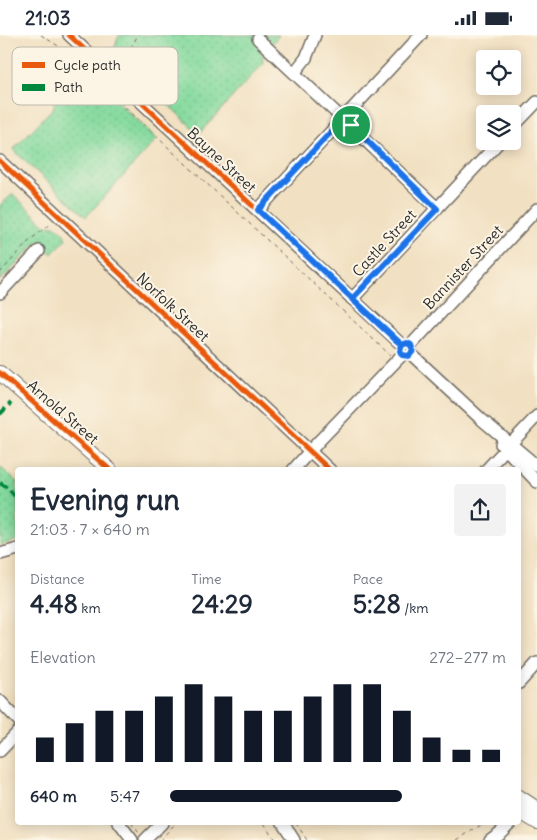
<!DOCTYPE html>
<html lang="en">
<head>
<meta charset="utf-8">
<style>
	body { margin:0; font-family:Delius,sans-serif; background:#f2f2f3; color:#1f2937; height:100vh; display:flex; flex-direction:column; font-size:19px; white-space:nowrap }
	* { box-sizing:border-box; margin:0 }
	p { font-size:16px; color:#747a83 }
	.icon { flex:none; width:28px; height:28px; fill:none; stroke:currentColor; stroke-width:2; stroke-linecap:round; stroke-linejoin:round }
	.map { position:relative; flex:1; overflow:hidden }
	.details { position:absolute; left:15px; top:432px; width:506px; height:358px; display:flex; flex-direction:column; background:#fff; border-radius:5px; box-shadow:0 2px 12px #0003 }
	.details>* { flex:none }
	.tools { position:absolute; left:476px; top:15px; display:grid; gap:10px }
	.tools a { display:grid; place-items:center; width:45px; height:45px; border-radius:5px; background:#fff; box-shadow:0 2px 12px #0003; font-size:25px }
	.pin { position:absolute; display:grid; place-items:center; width:42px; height:42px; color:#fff; margin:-21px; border:2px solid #fff; border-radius:50%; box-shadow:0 1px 5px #0007 }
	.round { display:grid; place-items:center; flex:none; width:52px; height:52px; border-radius:5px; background:#f2f2f3 }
	.summary { display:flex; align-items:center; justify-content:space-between; height:85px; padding:0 15px }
	h1 { font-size:28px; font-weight:700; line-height:38px }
	.figures { display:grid; grid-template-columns:repeat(3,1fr); gap:8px; height:85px; padding:5px 15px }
	.figures div { display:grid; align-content:center }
	.figures b { font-size:25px; font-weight:700 }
	.figures small { font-size:14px; font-weight:400 }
	.figures p { font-size:14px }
	.chart { height:140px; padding:10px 15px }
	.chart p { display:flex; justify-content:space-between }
	.chart svg { width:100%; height:90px; margin-top:5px; stroke:#111827; stroke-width:6 }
	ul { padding:0 15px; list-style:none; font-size:16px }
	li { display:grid; grid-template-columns:80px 60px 1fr; align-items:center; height:38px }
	li i { height:12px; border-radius:6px; background:#111827 }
	.status { display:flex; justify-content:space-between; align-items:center; height:35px; padding:0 25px; background:#fff; direction:ltr }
	.status svg { height:14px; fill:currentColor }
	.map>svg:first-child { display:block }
	.grass { fill:url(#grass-dots); stroke:#568264 }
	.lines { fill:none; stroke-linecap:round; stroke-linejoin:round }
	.minor-casing { stroke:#706a60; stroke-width:14 }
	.major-casing { stroke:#706a60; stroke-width:16 }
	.path { stroke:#706a60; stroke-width:1; stroke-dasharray:4 4; stroke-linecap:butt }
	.minor { stroke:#fff; stroke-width:11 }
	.major { stroke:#fff; stroke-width:14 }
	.quiet { stroke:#00873e; stroke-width:4; stroke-dasharray:8 4; stroke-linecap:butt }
	.cycleway-casing { stroke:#fcf5e5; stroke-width:8 }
	.cycleway { stroke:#e8590c; stroke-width:5 }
	.route-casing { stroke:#fff; stroke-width:10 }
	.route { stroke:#1a73e8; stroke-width:6 }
	.labels { text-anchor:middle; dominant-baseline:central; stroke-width:4; stroke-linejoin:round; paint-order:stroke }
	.street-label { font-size:15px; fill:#2b2b2b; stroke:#fcf5e5 }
	.key { fill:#fcf5e5; stroke:#bdb8ad; stroke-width:1 }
	.key-label { font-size:14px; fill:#2b2b2b }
</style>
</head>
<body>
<div class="status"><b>21:03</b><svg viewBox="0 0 49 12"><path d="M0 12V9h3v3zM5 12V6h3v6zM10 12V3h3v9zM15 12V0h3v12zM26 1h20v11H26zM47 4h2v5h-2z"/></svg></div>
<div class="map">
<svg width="537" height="805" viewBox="0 0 537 805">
	<defs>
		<pattern id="grass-dots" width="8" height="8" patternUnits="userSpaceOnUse" patternTransform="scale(1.25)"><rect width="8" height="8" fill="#82d99d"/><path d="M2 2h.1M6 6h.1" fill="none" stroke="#70ba87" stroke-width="1.8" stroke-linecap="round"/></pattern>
	</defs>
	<rect width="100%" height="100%" fill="#fcf5e5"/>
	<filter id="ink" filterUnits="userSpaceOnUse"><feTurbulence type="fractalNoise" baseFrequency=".02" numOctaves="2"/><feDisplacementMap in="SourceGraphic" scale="10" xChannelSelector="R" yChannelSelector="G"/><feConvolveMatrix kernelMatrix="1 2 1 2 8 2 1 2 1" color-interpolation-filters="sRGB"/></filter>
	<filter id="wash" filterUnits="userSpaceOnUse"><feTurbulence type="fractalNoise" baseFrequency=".0096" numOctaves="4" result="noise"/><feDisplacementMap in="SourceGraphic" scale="20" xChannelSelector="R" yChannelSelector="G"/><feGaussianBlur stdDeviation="1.12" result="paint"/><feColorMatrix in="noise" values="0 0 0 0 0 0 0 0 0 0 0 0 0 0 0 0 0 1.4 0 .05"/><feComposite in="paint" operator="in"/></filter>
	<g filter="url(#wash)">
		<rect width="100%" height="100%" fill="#f1e0c1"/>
		<!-- grass -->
		<g class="grass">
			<path d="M119 0H279L274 7H267L262 12 263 28 199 99 113 17Z"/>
			<path d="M77 28 157 104 86 182 13 115 55 71 53 69Z"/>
			<path d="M13 159 45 190C56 190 62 192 66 204L52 219 38 206 0 246V170Z"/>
			<path d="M0 432 17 447 18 505 0 510Z"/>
		</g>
	</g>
	<g filter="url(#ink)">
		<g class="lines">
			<defs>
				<g id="minor">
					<path d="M69 0 402 310"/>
					<path d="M258 4 437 173"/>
					<path d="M295 37 306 23 315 0"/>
					<path d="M512 93 537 67"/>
					<path d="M0 126 330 435"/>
					<path d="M258 175 421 0"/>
					<path d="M0 258 39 216"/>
					<path d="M352 264 500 106"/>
					<path d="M411 310 537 174"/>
					<path d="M411 319 481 384 537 431"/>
					<path d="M501 409 537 447"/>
					<path d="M293 435 320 405 402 320"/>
					<path d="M486 435 537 381"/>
					<path d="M0 519 18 514"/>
					<path d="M519 648 537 628"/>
					<path d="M0 666 18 685"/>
					<path d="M0 716 18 697"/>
					<path d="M119 788 132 805"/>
					<path d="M283 788 294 805"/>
					<path d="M145 805 162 788"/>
					<path d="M490 805 501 797 510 788"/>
				</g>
				<g id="major">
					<path d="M0 338 110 435"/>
					<path d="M519 762 537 774"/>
					<path d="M519 776 537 787"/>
				</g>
			</defs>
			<!-- minor casing -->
			<use href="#minor" class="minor-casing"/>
			<!-- major casing -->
			<use href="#major" class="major-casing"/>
			<!-- path -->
			<g class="path">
				<path d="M41 0 63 14 390 320"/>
				<path d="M119 34 138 0"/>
				<path d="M0 238 30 205 50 189"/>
				<path d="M507 435 511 431"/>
				<path d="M133 788 132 789 139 798"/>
				<path d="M264 788 275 805"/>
				<path d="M296 788 307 805"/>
				<path d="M160 805 176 788"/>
				<path d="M457 805 484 788"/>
			</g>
			<!-- minor -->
			<use href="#minor" class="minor"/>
			<!-- major -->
			<use href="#major" class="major"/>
			<!-- quiet -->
			<g class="quiet">
				<path d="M0 379 11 368"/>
				<path d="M0 448 9 454 18 465"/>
			</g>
			<defs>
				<g id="cycleway">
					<path d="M69 0 402 310"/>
					<path d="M0 126 330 435"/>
					<path d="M0 338 110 435"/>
				</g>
			</defs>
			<!-- cycleway casing -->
			<use href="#cycleway" class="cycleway-casing"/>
			<!-- cycleway -->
			<use href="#cycleway" class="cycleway"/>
		</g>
	</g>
	<g class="lines" filter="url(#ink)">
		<defs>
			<path id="route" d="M351 90 344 83 258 175 402 310 400 316 402 320 409 321 413 316 411 310 407 308 402 310 396 305 352 264 437 174 351 90"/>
		</defs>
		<!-- route casing -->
		<use href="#route" class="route-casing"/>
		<!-- route -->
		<use href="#route" class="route"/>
	</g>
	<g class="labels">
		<!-- street labels -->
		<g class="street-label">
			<text transform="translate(222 125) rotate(43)">Bayne Street</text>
			<text transform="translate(384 208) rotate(-47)">Castle Street</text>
			<text transform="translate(463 232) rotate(-47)">Bannister Street</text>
			<text transform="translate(173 272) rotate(43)">Norfolk Street</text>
			<text transform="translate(63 377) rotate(41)">Arnold Street</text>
		</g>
	</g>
	<!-- legend -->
	<rect x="12" y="12" width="166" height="58" rx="8" class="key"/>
	<rect x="22" y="27" width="23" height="6" fill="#e8590c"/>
	<rect x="22" y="49" width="23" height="7" fill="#00873e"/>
	<g class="key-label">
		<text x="54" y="35">Cycle path</text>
		<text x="54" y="57">Path</text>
	</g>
</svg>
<div class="tools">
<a><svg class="icon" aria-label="locate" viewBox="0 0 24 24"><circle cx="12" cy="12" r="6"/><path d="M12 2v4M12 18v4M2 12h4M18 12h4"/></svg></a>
<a><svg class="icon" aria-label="layers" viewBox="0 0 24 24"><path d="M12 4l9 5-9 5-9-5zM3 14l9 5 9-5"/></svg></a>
</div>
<div class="pin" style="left:351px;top:90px;background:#1e9e55"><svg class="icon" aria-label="arrive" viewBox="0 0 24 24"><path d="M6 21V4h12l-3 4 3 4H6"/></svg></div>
<section class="details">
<div class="summary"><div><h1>Evening run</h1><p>21:03 · 7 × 640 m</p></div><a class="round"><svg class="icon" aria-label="share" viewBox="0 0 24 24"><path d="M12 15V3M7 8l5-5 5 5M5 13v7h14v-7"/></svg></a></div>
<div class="figures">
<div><p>Distance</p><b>4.48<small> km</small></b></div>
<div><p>Time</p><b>24:29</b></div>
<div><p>Pace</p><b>5:28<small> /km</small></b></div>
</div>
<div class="chart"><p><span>Elevation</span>272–277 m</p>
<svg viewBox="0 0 160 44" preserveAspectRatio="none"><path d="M5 44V32M15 44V25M25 44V19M35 44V19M45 44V12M55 44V6M65 44V12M75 44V19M85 44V19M95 44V12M105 44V6M115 44V6M125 44V19M135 44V32M145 44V38M155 44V38"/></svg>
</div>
<ul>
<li><b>640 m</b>5:47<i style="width:69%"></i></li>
</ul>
</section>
</div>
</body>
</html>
